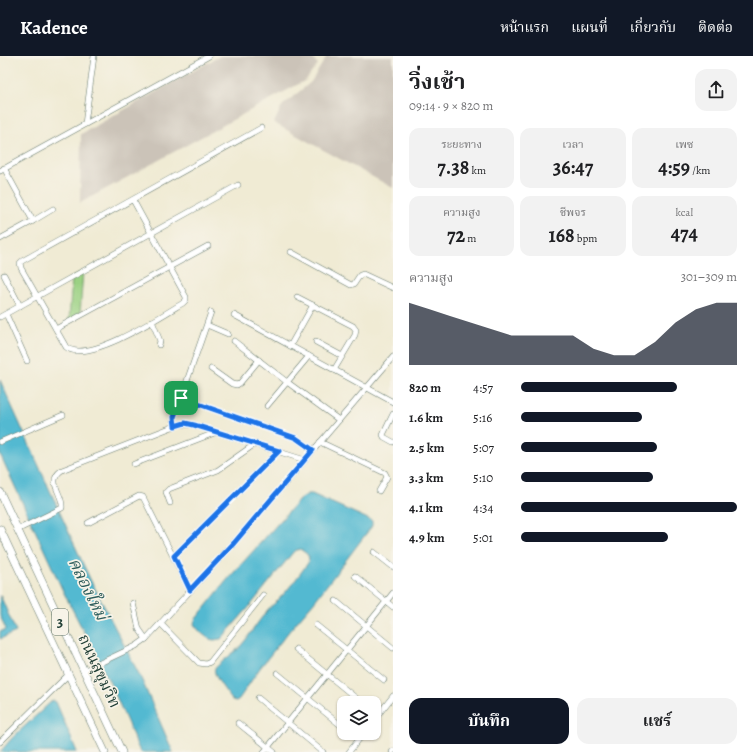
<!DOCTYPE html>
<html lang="th">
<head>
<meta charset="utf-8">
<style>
	body { margin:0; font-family:Alegreya,"Noto Serif Thai",serif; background:#f2f2f2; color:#202124; height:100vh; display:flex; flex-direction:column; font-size:15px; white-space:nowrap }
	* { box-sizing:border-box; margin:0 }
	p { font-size:13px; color:#757577 }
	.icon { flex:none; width:22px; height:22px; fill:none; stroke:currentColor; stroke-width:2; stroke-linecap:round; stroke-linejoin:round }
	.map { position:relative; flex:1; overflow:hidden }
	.details { display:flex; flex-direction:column; background:#fff; width:360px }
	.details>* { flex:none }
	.fabs { position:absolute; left:337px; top:640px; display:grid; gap:8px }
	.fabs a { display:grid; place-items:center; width:44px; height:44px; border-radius:8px; background:#fff; box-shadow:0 1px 3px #0004; font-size:20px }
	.pin { position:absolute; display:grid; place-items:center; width:34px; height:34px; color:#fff; margin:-17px; border-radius:8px; box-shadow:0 2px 6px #0006 }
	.round { display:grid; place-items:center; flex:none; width:42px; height:42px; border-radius:12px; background:#f2f2f2 }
	.summary { display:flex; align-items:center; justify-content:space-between; height:68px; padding:0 16px }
	h1 { font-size:22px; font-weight:700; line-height:30px }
	.metrics { display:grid; grid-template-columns:repeat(3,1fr); gap:6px; height:68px; padding:4px 16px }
	.metrics div { display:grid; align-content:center; border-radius:10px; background:#f2f2f2; text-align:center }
	.metrics b { font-size:20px; font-weight:700 }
	.metrics small { font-size:11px; font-weight:400 }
	.metrics p { font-size:11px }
	.chart { height:112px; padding:8px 16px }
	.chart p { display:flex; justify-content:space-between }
	.chart svg { width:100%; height:72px; margin-top:4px; fill:#111827; opacity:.7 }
	.action { display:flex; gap:8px; margin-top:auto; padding:8px 16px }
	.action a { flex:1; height:46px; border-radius:12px; background:#111827; color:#fff; font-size:16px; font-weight:700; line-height:46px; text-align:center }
	.action a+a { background:#f2f2f2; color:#202124 }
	ul { padding:0 16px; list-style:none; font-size:13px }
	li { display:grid; grid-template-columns:64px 48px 1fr; align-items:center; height:30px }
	li i { height:10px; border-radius:5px; background:#111827 }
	header { display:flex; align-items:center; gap:24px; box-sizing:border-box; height:56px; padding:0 20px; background:#111827; color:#fff }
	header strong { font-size:19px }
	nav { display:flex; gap:22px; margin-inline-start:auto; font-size:14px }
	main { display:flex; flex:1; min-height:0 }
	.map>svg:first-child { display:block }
	.industrial { fill:#cbc3b8 }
	.green { fill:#9bd183; stroke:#5d875c }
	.water { fill:#53b9d1; stroke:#397b82 }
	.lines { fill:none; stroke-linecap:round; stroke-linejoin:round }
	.minor-casing { stroke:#687a6c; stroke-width:6 }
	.highway-casing { stroke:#687a6c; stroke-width:8 }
	.minor { stroke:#fff; stroke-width:5 }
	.highway { stroke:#fff; stroke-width:7 }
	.route-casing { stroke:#fff; stroke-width:8 }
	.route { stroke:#1a73e8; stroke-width:5 }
	.labels { text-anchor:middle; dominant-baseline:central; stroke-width:3.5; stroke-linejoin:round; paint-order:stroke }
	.shield { fill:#f7f3e8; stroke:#60746a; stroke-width:1 }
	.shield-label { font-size:15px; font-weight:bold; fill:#1f3d34 }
	.street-label { font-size:16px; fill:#1f3d34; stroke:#f7f3e8 }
	.water-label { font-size:17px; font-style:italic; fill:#2c5c5b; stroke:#f7f3e8 }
</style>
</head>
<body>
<header>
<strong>Kadence</strong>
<nav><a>หน้าแรก</a><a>แผนที่</a><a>เกี่ยวกับ</a><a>ติดต่อ</a></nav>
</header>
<main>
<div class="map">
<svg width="393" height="696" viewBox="0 0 393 696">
	<rect width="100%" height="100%" fill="#f7f3e8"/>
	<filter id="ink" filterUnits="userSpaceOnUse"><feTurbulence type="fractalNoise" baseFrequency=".025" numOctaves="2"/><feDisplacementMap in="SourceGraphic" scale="8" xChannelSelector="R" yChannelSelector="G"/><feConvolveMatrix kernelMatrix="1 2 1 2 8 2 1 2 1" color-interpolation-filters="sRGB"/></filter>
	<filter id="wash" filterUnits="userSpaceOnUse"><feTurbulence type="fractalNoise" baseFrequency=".012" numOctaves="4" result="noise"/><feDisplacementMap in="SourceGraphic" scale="16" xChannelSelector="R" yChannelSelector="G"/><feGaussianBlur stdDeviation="0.9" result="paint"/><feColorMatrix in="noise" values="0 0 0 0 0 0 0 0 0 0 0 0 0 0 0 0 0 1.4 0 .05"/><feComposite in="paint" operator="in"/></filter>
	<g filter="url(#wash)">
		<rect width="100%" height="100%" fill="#f0ebd4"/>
		<!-- industrial -->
		<g class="industrial">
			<path d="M220 0H310L318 8 306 24 80 147 81 78Z"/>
			<path d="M327 0H393V132L274 67 282 50 311 26Z"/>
		</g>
		<!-- green -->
		<path class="green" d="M83 215 80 259 69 265 72 221Z"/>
		<!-- water -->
		<g class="water">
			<path d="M0 324 90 523 140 620 173 696H140L113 633 63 535 0 398Z"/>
			<path d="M308 438H312L368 463 372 465V470L314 546 290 574 260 612 239 643 236 645 232 644C228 638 212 619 215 613 215 611 234 596 238 593 249 581 256 568 266 556 269 551 275 548 279 543 290 532 299 519 308 507L309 502 307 498 300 493 294 495 250 550 221 583C218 583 216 584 214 584 207 584 197 573 194 568L195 564 227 524 300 443Z"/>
			<path d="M0 539 16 576 0 583V576L6 573 0 560Z"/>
			<path d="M53 644 56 646 77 696H0L12 682Z"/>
		</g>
	</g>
	<g filter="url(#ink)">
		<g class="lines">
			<defs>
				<g id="minor">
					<path d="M85 68 94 0"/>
					<path d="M4 112 33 165 53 153"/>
					<path d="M0 115 209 0"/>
					<path d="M133 144 186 241V244L183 247C163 259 87 309 66 291L21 212 20 207 22 205 261 72"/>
					<path d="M0 183 33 165"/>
					<path d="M291 196 351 229 354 228 360 219 363 218 393 232"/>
					<path d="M4 219 20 250"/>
					<path d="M297 241 353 270 356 274 355 279 334 314"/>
					<path d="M211 256 181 342 296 382 313 394"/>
					<path d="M6 258 27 305"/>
					<path d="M234 259 393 346"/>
					<path d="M0 261 238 129"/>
					<path d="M152 265 160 285 159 289"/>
					<path d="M207 269 228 278"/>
					<path d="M56 273 208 190"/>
					<path d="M234 285 287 326 339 364"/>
					<path d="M316 286 342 300"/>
					<path d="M290 290 313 249"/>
					<path d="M211 313 232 328 237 329 240 327 259 304"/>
					<path d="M267 350 309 300"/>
					<path d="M393 358 383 379 384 381 393 386"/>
					<path d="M175 370 174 361 181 342"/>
					<path d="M0 386 63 359"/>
					<path d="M320 386 385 417 387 421 379 435"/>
					<path d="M134 408 217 376"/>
					<path d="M170 447 166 436 169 433 218 414 255 388"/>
					<path d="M88 467 139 440 143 441 190 534"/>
					<path d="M17 474 62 452C64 438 45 426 62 414L180 368 194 369 305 404"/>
					<path d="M374 496 393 511"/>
					<path d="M174 500 279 395"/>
					<path d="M355 520 393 551"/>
					<path d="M336 545 393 592"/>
					<path d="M133 547 139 573 146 583"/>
					<path d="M161 568 199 607 206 608 210 606 263 539"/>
					<path d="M316 569 384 624"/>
					<path d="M296 593 362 647"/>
					<path d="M83 615 136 590 146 583 234 487 393 301"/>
					<path d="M277 617 344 672"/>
					<path d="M258 642 323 696"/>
					<path d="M374 664 393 640"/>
					<path d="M238 667 274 696"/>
					<path d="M0 686 68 619"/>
					<path d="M264 696 393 537"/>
					<path d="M349 696 364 677"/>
					<path d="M392 696 393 695"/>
				</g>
				<g id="highway">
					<path d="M0 436 122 696"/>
					<path d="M0 473 105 696"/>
				</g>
			</defs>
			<!-- minor casing -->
			<use href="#minor" class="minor-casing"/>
			<!-- highway casing -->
			<use href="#highway" class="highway-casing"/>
			<!-- minor -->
			<use href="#minor" class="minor"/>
			<!-- highway -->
			<use href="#highway" class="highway"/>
		</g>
	</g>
	<g class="lines" filter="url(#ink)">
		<defs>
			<path id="route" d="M181 342 296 382 313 394 234 487 190 534 174 500 279 395 194 369 185 367 175 370 174 361Z"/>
		</defs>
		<!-- route casing -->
		<use href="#route" class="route-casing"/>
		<!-- route -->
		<use href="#route" class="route"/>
	</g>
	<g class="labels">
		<!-- shield labels -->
		<rect class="shield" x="52" y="553" width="16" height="26" rx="3"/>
		<g class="shield-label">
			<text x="60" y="566">3</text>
		</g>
		<!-- street labels -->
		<g class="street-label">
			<text transform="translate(99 615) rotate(65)">ถนนสุขุมวิท</text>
		</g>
		<!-- water labels -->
		<g class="water-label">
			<text transform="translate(88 533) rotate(64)">คลองใหม่</text>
		</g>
	</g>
</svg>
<div class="fabs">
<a><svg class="icon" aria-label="layers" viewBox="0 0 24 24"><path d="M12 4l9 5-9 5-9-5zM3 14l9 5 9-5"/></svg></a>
</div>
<div class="pin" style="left:181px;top:342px;background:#1e9e55"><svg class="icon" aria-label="arrive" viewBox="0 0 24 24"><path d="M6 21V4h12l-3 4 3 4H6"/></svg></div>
</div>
<section class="details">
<div class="summary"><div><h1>วิ่งเช้า</h1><p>09:14 · 9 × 820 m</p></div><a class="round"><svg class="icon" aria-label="share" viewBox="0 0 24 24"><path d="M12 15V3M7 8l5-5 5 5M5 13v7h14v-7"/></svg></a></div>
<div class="metrics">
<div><p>ระยะทาง</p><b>7.38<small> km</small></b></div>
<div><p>เวลา</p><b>36:47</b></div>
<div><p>เพซ</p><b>4:59<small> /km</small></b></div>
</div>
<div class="metrics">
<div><p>ความสูง</p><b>72<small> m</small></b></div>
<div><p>ชีพจร</p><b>168<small> bpm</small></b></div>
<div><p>kcal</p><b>474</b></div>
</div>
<div class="chart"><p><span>ความสูง</span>301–309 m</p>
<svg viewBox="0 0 160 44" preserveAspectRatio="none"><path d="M0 44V6L10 10L20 14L30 18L40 22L50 26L60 26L70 26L80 26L90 34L100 38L110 38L120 30L130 18L140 10L150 6L160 6V44z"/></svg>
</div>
<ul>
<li><b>820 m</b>4:57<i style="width:72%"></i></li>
<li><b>1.6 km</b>5:16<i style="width:56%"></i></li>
<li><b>2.5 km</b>5:07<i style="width:63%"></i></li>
<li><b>3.3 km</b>5:10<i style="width:61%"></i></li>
<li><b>4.1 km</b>4:34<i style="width:100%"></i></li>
<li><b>4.9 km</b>5:01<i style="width:68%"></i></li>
</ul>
<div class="action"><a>บันทึก</a><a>แชร์</a></div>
</section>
</main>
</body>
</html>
